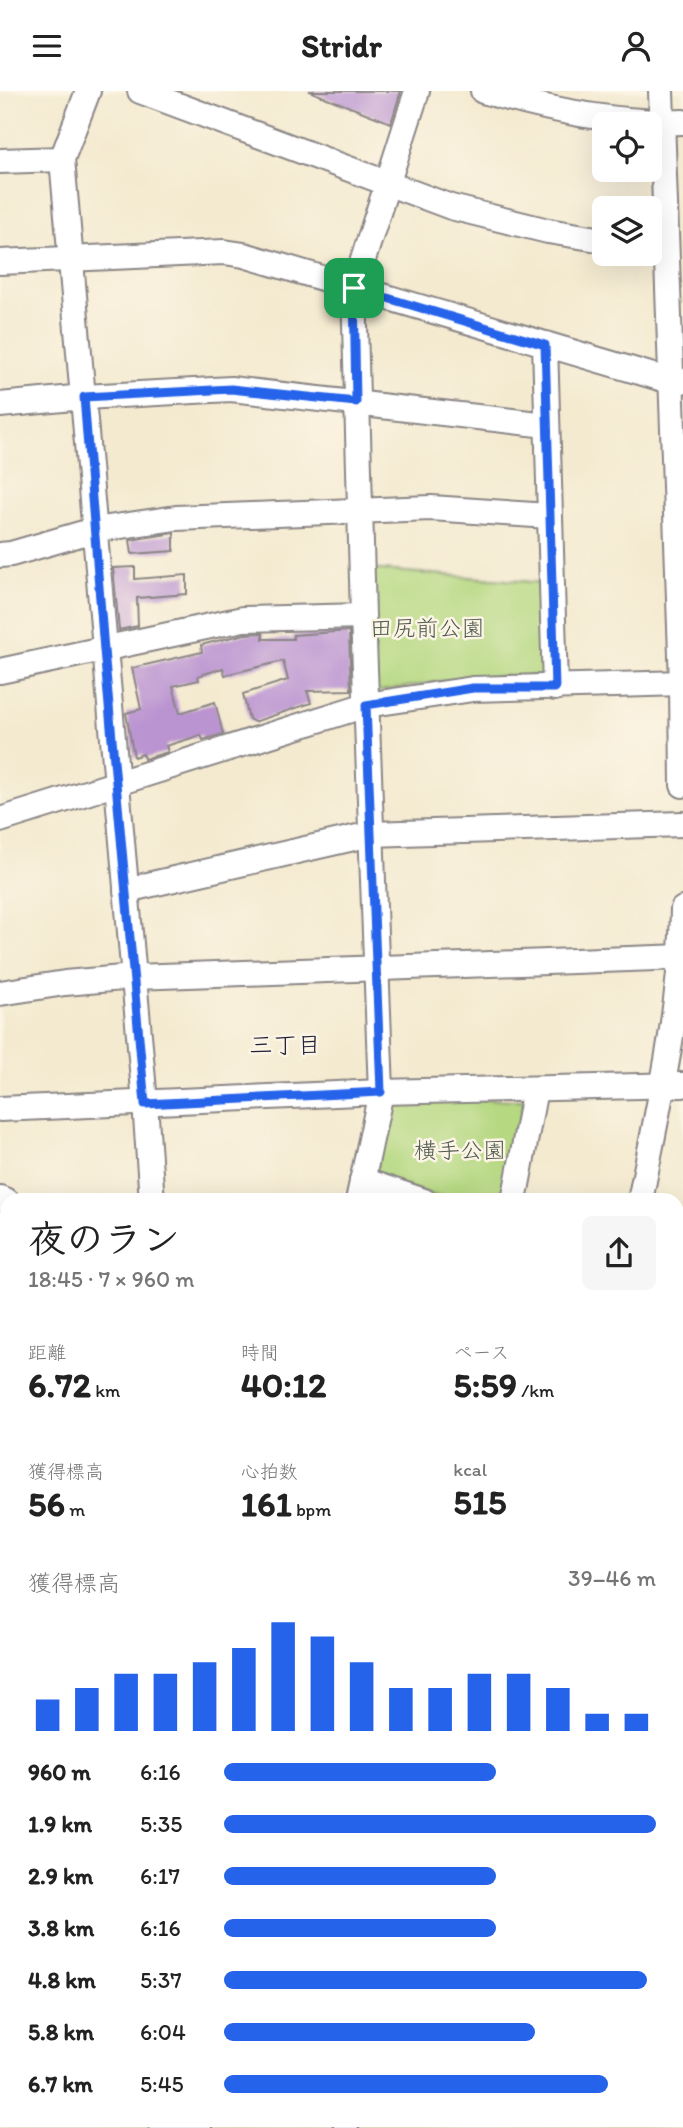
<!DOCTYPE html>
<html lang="ja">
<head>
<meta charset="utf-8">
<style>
	body { margin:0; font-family:Itim,"Klee One",sans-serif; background:#f6f6f6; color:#222; height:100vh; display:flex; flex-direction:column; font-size:26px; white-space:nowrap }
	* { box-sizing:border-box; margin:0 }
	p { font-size:23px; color:#767676 }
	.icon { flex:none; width:38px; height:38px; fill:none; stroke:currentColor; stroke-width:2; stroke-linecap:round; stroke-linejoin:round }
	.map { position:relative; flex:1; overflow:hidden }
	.details { position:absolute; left:0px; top:1102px; width:684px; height:934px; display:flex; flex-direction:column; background:#fff; border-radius:21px 21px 0 0; box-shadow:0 7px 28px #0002 }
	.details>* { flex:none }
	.tools { position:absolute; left:592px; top:21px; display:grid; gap:14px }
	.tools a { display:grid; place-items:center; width:70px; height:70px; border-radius:10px; background:#fff; box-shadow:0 7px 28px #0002; font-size:35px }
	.pin { position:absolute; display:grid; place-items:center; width:60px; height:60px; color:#fff; margin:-30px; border-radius:14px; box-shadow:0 4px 10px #0006 }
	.round { display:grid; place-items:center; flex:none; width:74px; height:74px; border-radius:10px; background:#f6f6f6 }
	.summary { display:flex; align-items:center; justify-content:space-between; height:119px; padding:0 28px }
	h1 { font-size:38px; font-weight:700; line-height:52px }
	.figures { display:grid; grid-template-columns:repeat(3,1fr); gap:10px; height:119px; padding:7px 28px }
	.figures div { display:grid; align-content:center }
	.figures b { font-size:35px; font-weight:700 }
	.figures small { font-size:19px; font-weight:400 }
	.figures p { font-size:19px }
	.chart { height:196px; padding:14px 28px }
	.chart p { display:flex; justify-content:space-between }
	.chart svg { width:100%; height:126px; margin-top:7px; stroke:#2563eb; stroke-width:6 }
	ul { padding:0 28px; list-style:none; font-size:23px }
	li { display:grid; grid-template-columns:112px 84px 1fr; align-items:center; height:52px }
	li i { height:18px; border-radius:9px; background:#2563eb }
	header { display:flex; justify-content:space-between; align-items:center; height:91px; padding:0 28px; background:#fff; font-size:32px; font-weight:700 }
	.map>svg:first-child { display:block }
	.green { fill:#b5d881; stroke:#6c7d5e; stroke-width:2 }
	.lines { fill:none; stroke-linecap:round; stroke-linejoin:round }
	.river { stroke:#6db5e5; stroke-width:32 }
	.building { fill:#ba93d1 }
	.minor-casing { stroke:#8b8686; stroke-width:28 }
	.minor { stroke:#fff; stroke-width:24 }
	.route-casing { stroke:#fff; stroke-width:14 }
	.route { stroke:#2563eb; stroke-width:9 }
	.labels { text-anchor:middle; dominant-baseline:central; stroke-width:5; stroke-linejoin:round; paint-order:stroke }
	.park-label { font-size:23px; fill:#4e5950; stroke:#fcf5e5 }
	.neighbourhood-label { font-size:24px; fill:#22223b; stroke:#fcf5e5 }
</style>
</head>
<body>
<header><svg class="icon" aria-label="menu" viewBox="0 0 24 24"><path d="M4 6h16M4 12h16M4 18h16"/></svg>Stridr<svg class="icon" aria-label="person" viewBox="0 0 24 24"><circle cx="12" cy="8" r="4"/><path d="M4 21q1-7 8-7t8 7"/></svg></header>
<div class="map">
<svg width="683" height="2037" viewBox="0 0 683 2037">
	<rect width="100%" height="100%" fill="#fcf5e5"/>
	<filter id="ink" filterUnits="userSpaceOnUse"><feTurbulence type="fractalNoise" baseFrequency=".0143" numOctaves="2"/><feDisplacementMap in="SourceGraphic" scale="14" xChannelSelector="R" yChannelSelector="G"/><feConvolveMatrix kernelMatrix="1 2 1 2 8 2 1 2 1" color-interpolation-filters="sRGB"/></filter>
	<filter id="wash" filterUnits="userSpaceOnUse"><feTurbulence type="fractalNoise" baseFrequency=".00686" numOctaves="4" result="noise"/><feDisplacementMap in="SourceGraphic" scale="28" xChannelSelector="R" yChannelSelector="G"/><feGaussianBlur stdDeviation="1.57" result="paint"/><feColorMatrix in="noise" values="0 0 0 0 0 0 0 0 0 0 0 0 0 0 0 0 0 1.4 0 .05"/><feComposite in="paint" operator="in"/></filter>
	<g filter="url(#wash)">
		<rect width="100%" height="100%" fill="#f4ead0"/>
		<!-- green -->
		<g class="green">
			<path d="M369 478 544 492 546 580 542 585 470 586 375 601Z"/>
			<path d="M389 1007 524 1009 505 1109H449L375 1086Z"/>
			<path d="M0 1603 7 1605V1981L0 1980Z"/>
		</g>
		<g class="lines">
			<!-- river -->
			<g class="river">
				<path d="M0 1145 7 1148"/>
				<path d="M677 1348 683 1350"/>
			</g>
		</g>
		<g id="blocks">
			<!-- building -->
			<g class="building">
				<path d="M309 0H401L391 32Z"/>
				<path d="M174 442V460L132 463 130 449Z"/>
				<path d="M135 476V488L187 484V503L137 507 138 535 119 539 113 477Z"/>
				<path d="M349 540 351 599 307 600 311 612 254 631 249 628 243 603 288 589 283 570 225 584 223 577 198 585 199 589 173 595 180 622 215 611 223 643 203 649 201 644 166 655 168 661 144 668 143 663 134 666 126 622 141 618 132 577 202 561 201 554 245 543 263 542V548H293V544Z"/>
			</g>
		</g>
	</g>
	<g filter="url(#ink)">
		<use href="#blocks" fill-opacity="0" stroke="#8b8686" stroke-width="2"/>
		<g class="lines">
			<defs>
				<g id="minor">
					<path d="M88 0 62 68 145 1012 152 1110"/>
					<path d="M140 0 451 116 548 140 604 149"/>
					<path d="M483 0C548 19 615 33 683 31"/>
					<path d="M661 0 682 592 683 694"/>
					<path d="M0 70 62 68"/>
					<path d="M0 171 224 161 244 164 670 290H683"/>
					<path d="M545 253 555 597"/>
					<path d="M0 314 84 306 231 298 547 334"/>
					<path d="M0 464 11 463 94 439 176 427 431 417 549 425"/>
					<path d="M0 580 243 528 363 525"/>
					<path d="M0 729 366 614 473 598 683 592"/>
					<path d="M126 799 371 743 683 733"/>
					<path d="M0 902 65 892 134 886 683 866"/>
					<path d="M0 1018 381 1001 683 994"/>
					<path d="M362 1089 424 1110"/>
					<path d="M0 1107 7 1110"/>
					<path d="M358 1110 381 1001 363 525 354 197 417 0"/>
					<path d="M514 1110 535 998"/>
					<path d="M640 1110C659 1013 681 916 683 818"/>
					<path d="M0 1212 7 1214"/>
					<path d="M677 1305 683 1307"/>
					<path d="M0 1372 7 1375"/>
					<path d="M677 1375 683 1377"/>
					<path d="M677 1474 683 1475"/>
					<path d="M0 1549 7 1551"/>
					<path d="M677 1592H683"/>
					<path d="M677 1723 683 1722"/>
					<path d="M0 1836 7 1838"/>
					<path d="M677 1842H683"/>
					<path d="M677 1959H683"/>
					<path d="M199 2030V2037"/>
					<path d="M346 2030V2037"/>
					<path d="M162 2037 178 2030"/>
				</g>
			</defs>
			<!-- minor casing -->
			<use href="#minor" class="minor-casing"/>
			<!-- minor -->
			<use href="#minor" class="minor"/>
		</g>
	</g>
	<g class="lines" filter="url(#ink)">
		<defs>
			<path id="route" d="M354 197 545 254 555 597H473L366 614 381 1001 145 1013 104 559 84 306 231 298 356 311Z"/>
		</defs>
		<!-- route casing -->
		<use href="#route" class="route-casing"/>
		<!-- route -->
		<use href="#route" class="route"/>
	</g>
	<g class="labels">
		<!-- park labels -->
		<g class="park-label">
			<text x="427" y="537">田尻前公園</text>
			<text x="460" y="1059">横手公園</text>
		</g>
		<!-- neighbourhood labels -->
		<g class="neighbourhood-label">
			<text x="285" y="953">三丁目</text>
		</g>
	</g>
</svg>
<div class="tools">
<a><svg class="icon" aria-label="locate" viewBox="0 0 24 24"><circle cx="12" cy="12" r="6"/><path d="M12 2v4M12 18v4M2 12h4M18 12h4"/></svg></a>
<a><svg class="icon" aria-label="layers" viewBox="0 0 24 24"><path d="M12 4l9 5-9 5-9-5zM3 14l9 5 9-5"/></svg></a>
</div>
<div class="pin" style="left:354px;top:197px;background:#1e9e55"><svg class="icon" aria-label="arrive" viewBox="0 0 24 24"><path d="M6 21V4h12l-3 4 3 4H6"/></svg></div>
<section class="details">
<div class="summary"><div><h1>夜のラン</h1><p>18:45 · 7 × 960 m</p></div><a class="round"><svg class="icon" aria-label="share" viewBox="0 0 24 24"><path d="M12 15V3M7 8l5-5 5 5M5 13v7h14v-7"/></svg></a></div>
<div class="figures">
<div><p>距離</p><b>6.72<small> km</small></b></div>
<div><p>時間</p><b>40:12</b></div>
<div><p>ペース</p><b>5:59<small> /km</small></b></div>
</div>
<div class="figures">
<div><p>獲得標高</p><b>56<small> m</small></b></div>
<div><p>心拍数</p><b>161<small> bpm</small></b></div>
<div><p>kcal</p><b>515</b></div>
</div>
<div class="chart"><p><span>獲得標高</span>39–46 m</p>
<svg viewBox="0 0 160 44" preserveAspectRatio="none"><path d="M5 44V33M15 44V29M25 44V24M35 44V24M45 44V20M55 44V15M65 44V6M75 44V11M85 44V20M95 44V29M105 44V29M115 44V24M125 44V24M135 44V29M145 44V38M155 44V38"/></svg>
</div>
<ul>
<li><b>960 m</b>6:16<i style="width:63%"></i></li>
<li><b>1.9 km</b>5:35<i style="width:100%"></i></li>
<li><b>2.9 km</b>6:17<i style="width:63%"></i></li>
<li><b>3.8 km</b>6:16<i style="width:63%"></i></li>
<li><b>4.8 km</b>5:37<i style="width:98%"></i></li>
<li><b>5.8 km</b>6:04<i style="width:72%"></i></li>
<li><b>6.7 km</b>5:45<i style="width:89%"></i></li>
</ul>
</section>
</div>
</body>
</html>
